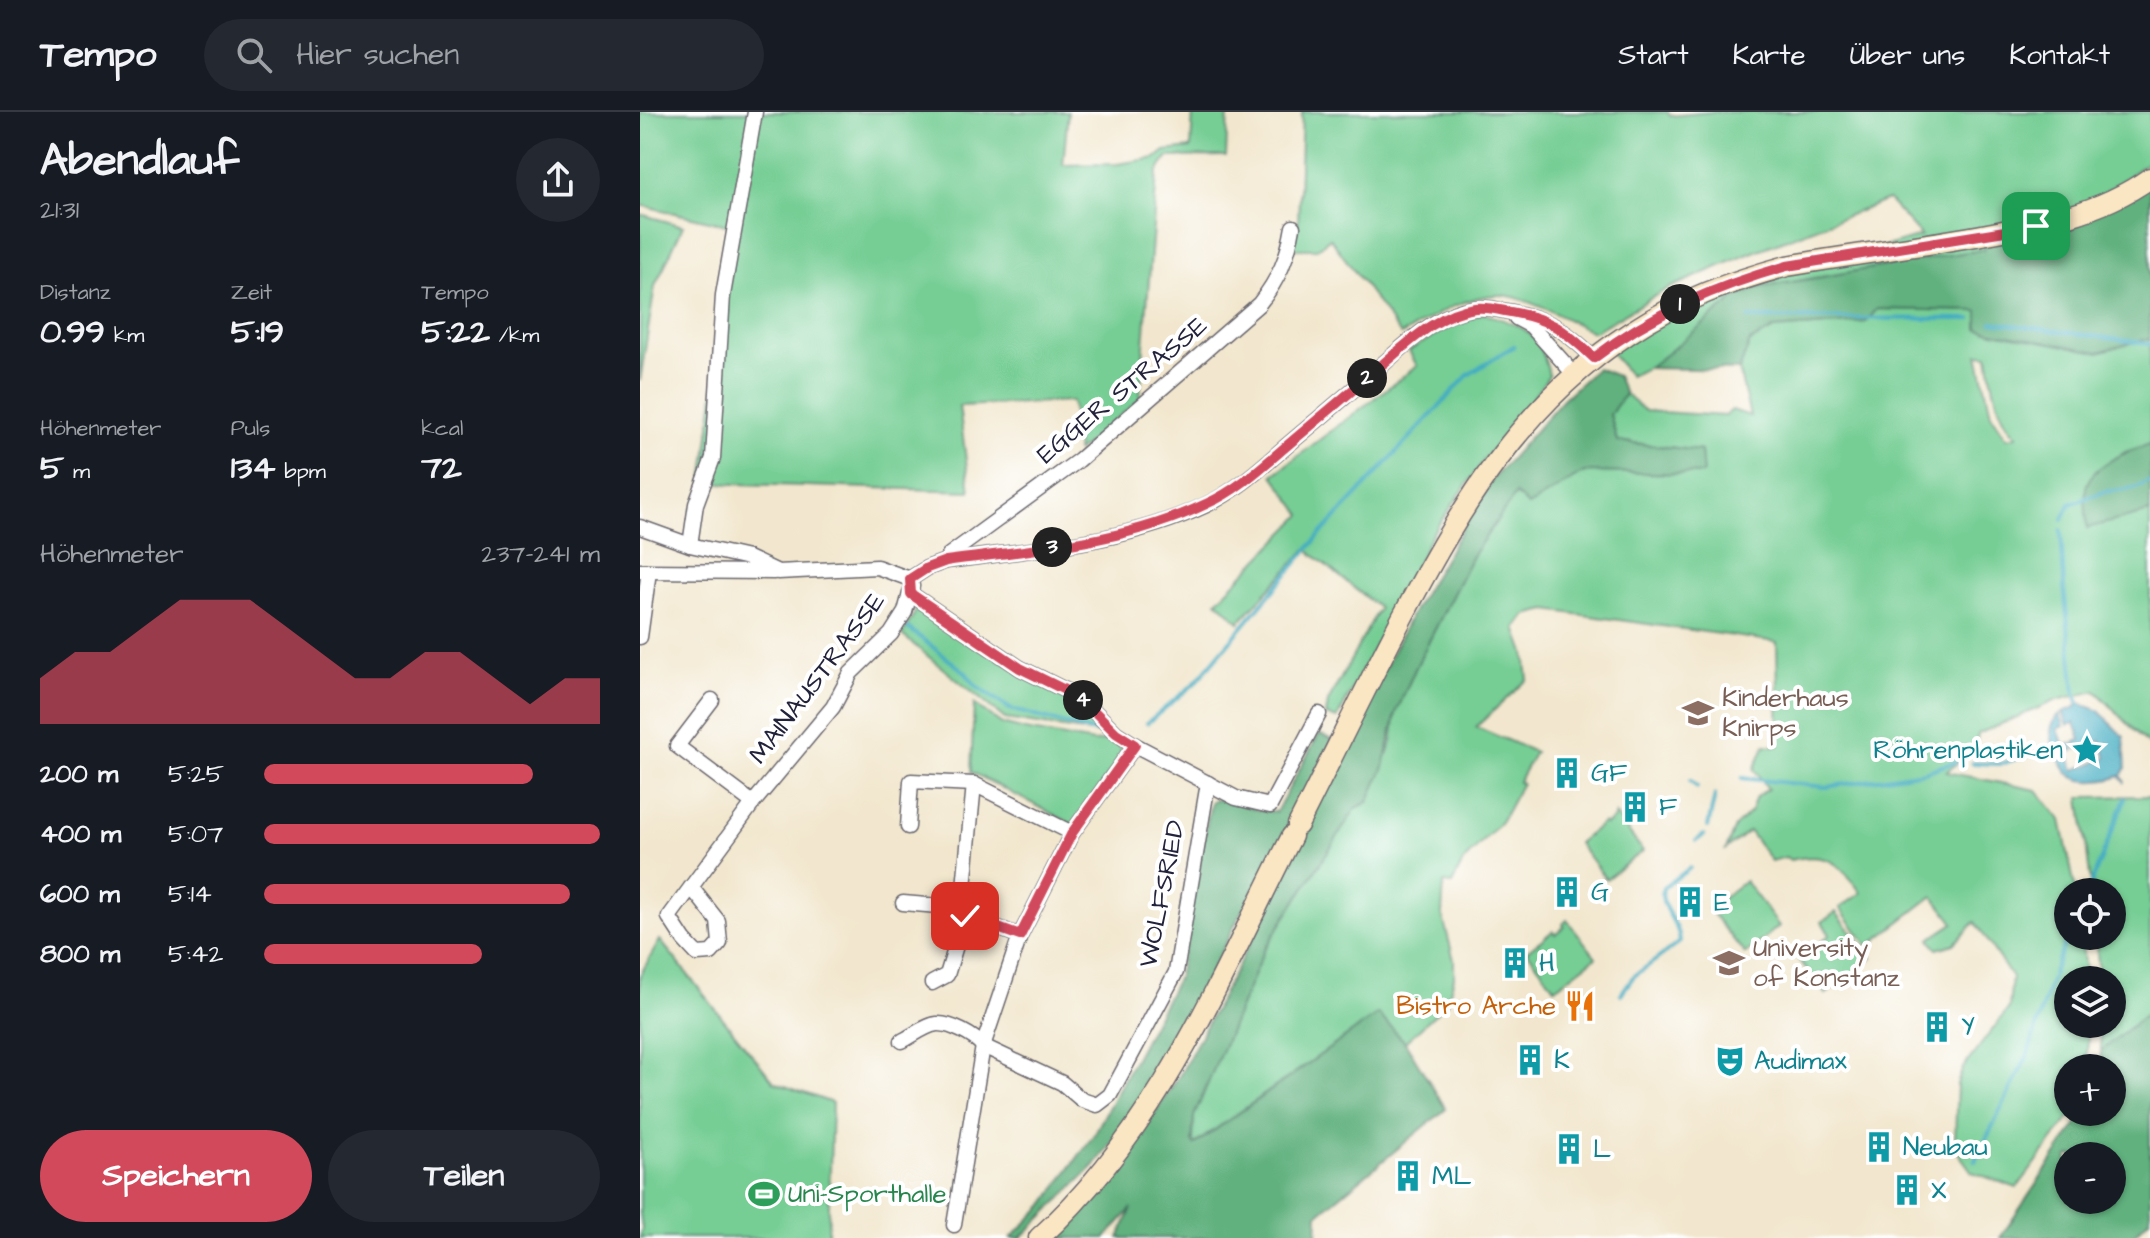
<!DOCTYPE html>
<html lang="de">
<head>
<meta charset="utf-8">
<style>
	body { margin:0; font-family:"Architects Daughter",sans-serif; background:#242831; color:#f1f3f6; height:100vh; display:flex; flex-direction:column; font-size:30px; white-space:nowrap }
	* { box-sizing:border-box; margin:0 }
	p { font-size:26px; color:#9ea1a6 }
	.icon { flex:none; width:44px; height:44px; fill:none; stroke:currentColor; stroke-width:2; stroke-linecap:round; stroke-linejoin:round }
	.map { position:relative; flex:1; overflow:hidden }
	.side { display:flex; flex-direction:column; background:#171b24; width:640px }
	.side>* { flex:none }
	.controls { position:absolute; left:1414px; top:766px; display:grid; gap:16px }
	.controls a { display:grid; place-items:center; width:72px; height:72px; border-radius:50%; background:#171b24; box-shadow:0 2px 6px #0004; font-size:40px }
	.pin { position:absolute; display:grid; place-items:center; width:68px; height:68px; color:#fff; margin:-34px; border-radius:16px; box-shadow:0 4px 12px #0006 }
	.km { position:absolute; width:40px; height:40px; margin:-20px; border-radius:50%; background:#222; color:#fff; font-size:22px; line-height:40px; text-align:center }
	.round { display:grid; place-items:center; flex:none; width:84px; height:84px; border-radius:42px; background:#242831 }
	.summary { display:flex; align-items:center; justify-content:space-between; height:136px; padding:0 40px }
	h1 { font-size:44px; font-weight:800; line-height:60px }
	.figures { display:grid; grid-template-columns:repeat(3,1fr); gap:12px; height:136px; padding:8px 40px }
	.figures div { display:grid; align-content:center }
	.figures b { font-size:34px; font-weight:800 }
	.figures small { font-size:22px; font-weight:400 }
	.figures p { font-size:22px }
	.chart { height:224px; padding:16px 40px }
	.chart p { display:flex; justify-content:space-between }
	.chart svg { width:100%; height:144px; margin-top:8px; fill:#d1495b; opacity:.7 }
	.cta { display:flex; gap:16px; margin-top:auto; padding:16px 40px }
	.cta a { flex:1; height:92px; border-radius:48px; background:#d1495b; color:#fff; font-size:32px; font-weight:800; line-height:92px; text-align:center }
	.cta a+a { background:#242831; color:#f1f3f6 }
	ul { padding:0 40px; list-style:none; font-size:26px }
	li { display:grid; grid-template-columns:128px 96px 1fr; align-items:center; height:60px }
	li i { height:20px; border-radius:10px; background:#d1495b }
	header { display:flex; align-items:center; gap:48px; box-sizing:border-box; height:112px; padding:0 40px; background:#171b24; border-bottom:2px solid #363941 }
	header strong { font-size:38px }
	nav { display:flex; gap:44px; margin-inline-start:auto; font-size:28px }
	.search { width:560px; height:72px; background:#242831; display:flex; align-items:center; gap:20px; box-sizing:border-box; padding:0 28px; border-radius:44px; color:#9ea1a6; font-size:30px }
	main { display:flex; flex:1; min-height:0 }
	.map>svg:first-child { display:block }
	.green { fill:#76ce94; stroke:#4c7868; stroke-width:2; fill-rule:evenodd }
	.forest { fill:#60b17e; stroke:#416a5c; stroke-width:2; fill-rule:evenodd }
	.water { fill:#42acc1; stroke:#32677e; stroke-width:2 }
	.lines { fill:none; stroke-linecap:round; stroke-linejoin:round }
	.stream { stroke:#42acc1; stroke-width:4 }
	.street-casing { stroke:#6b676e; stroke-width:17 }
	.secondary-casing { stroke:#6b676e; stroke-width:23 }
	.street { stroke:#fff; stroke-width:14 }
	.secondary { stroke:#fbe6c4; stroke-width:20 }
	.route-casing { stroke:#fff; stroke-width:16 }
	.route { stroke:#d1495b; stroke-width:10 }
	.labels { text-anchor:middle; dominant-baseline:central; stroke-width:8; stroke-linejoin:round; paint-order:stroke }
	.street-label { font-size:26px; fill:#22223b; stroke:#fff }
	.education-label { font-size:26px; fill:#785e54; stroke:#fff; text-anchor:start }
	.culture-label { font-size:26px; fill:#0d838f; stroke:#fff; text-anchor:start }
	.food-label { font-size:26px; fill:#c56008; stroke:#fff; text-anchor:end }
	.leisure-label { font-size:26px; fill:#27864d; stroke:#fff; text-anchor:start }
</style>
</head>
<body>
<header>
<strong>Tempo</strong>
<div class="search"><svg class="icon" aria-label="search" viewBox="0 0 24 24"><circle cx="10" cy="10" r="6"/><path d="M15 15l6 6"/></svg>Hier suchen</div>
<nav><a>Start</a><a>Karte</a><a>Über uns</a><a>Kontakt</a></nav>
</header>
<main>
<section class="side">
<div class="summary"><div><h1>Abendlauf</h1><p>21:31</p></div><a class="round"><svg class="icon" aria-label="share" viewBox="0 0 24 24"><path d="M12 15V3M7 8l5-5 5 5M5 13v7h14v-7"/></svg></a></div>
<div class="figures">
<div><p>Distanz</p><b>0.99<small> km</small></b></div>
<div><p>Zeit</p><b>5:19</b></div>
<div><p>Tempo</p><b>5:22<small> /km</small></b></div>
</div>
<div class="figures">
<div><p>Höhenmeter</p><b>5<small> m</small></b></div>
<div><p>Puls</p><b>134<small> bpm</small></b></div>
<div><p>kcal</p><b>72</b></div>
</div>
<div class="chart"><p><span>Höhenmeter</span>237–241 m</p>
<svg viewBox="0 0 160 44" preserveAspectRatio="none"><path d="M0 44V30L10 22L20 22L30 14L40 6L50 6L60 6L70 14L80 22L90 30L100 30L110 22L120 22L130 30L140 38L150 30L160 30V44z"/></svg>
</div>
<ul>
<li><b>200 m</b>5:25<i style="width:80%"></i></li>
<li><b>400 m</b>5:07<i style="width:100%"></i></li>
<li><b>600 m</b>5:14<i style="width:91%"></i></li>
<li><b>800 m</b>5:42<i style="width:65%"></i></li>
</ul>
<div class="cta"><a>Speichern</a><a>Teilen</a></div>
</section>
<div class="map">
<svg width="1510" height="1126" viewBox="0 0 1510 1126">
	<rect width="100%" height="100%" fill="#fff"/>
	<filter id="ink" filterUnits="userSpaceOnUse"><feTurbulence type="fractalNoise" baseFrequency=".0125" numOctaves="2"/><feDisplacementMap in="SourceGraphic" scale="16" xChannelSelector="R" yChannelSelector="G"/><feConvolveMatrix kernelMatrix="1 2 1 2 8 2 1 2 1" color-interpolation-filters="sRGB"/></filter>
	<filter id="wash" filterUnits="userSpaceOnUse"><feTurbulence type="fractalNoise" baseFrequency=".006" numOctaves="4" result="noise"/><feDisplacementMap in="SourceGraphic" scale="32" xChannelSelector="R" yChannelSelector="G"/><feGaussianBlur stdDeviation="1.8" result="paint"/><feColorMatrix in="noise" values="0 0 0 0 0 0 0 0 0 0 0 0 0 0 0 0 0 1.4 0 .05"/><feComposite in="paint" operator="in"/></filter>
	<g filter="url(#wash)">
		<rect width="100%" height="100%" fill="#f2e7ce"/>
		<!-- green -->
		<g class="green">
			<path d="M0 0H428L423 53 477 52 516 46 525 39 551 36 553 0H588L586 44 528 45 517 61 500 287 437 340 432 289 319 294 330 379 63 371 95 115 0 93Z"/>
			<path d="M662 0H1028L1030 4 1070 0H1510V49L1458 85 1346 137 1116 176C1070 199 1038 244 990 264L968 237 1033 195 1281 124 1248 88 1111 141 1027 177 953 220C932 210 881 182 859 183 823 184 792 206 761 223L690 126 677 137H652L658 113Z"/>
			<path d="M0 102 43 114 15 174 0 269Z"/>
			<path d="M1237 197 1338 199V217L1458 240 1510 226V332L1485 340 1455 361 1447 415 1510 400V634L1456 579 1417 588 1338 622 1335 638 1306 660 1397 678 1421 708 1436 780H1428V824H1441L1446 868H1428V912H1449L1446 956H1428V1000H1434L1377 1076 1332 1060 1316 1038 1315 1028 1317 972 1323 956 1369 896 1372 866 1335 810 1314 832 1297 837 1290 827 1314 811 1293 784 1228 834 1200 796 1221 781C1200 751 1188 739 1150 748L1146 745 1131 749 1109 719 1086 737 1095 715 1111 699 1116 685 1128 677 1114 657 1125 633 1139 634 1137 530 907 498 886 503 876 516 885 541 888 567 836 615 895 640 878 670 882 671 861 710 823 750 812 772 804 771 802 802 814 848V865L807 891 765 930 738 902 553 1033 554 1004 624 838 716 696 728 690 752 630 756 601 775 557 832 444 876 381 888 394 944 360 1062 362 1061 339 977 329 970 302 985 282 1005 299 1085 304 1092 298 1110 304 1099 258 1110 230 1134 217 1226 210ZM1338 242 1348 243C1352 271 1357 305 1377 324L1367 326 1351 302Z"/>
			<path d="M843 201C884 215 899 217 909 263L885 298 844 348 792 422 697 607 686 603 688 590 739 496 666 437 599 510 577 489 662 403 633 363 777 254 769 239 819 209Z"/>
			<path d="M280 492 335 534 439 589 465 615 462 622 365 607 262 523Z"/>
			<path d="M334 592 362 612 385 618 454 630 479 627 482 643 434 713 331 660Z"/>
			<path d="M1510 684V899L1461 939 1460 912H1472V868H1459L1456 824H1472V780H1452L1440 685Z"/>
			<path d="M975 702 1003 739 966 767 938 731 963 711 965 713 974 707Z"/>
			<path d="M1105 769 1139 814 1105 842 1069 797Z"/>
			<path d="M1196 800 1232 846 1186 882 1157 846 1190 823 1182 810Z"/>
			<path d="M927 808 956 845 915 876 887 839 913 819 915 822 924 815 923 812Z"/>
			<path d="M20 828 134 970 192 991 188 1126H0L2 1117 0 1101V863Z"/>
		</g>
		<!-- forest -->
		<g class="forest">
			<path d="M1510 64V226L1458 240 1338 217V199L1237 197 1226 210 1133 217 1110 230 1099 258 1009 256 1094 187 1117 176 1345 137 1346 119 1455 93Z"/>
			<path d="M957 256 977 264 985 282 970 302 977 329 1061 339 1063 362 944 360 888 394 876 382 832 444 775 557 756 601 744 655 728 690 716 696 624 838 554 1004 552 1029 554 1033 738 902 765 930 806 997 678 1102 677 1126H479L492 1096 466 1126H412L475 1061 541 961 621 810 652 742 771 503 851 369 923 287Z"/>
			<path d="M1510 332V400L1447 416C1447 404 1443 383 1447 372 1455 351 1491 338 1510 332Z"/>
			<path d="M679 622 693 628 654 709 602 799 508 983 454 1054 381 1126H371L403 1094 455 1021 538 865 571 689 585 686 618 698 636 700Z"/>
			<path d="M1510 899V1106L1491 1126H1360L1445 1000H1472V956H1460L1461 939ZM1472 1044V1088H1428V1044Z"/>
		</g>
		<!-- water -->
		<path class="water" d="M1438 591 1458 598 1484 625 1486 656 1482 664 1485 671 1480 664C1468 669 1445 672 1433 665 1426 661 1421 650 1417 643L1413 644C1416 629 1403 618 1420 602L1424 614 1418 617 1424 634 1432 631 1434 638 1428 641 1434 658 1467 646 1461 629 1437 637 1435 630 1441 628 1435 611 1428 613 1423 600 1436 595Z"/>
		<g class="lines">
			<!-- stream -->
			<g class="stream">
				<path d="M1109 206 1331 207"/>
				<path d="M1352 210 1510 232"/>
				<path d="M1423 407 1430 392 1464 380 1494 376 1510 369"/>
				<path d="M1421 418 1424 475 1435 581"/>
				<path d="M268 516 325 560 336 574 370 597 454 620 466 619"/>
				<path d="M1436 584 1438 591"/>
				<path d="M507 611 554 572 679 424 828 263 874 234"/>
				<path d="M1407 637 1413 642"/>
				<path d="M1332 651 1360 652 1399 640"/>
				<path d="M1102 666 1186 675 1284 660 1315 650"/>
				<path d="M1050 668 1057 675"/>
				<path d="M1068 715 1075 683"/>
				<path d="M1056 729 1064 723"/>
				<path d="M1449 777 1485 687"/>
				<path d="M981 882 993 865 1040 830C1040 810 1018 797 1023 776L1050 756"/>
				<path d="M1335 1049 1387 945 1415 855 1428 824"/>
			</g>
		</g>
	</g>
	<g filter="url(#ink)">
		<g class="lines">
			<defs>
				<g id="street">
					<path d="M876 206 891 214 934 262"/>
					<path d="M0 415 50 433 108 446 138 460 237 455 270 467"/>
					<path d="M50 433 56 392 73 346 83 183 115 0"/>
					<path d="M306 449 309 443 439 348 619 192C639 167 648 145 653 115"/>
					<path d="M0 459 134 460"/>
					<path d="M270 467 287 456 306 449C394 437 485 431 566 393 598 378 624 353 650 331 681 305 712 279 743 252 768 231 799 200 835 196 844 195 856 197 865 199 908 206 923 216 954 246"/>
					<path d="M271 482 380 556 441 586 476 621 495 633 596 686 630 694 679 602"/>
					<path d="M0 525 9 459"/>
					<path d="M72 588 37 634 113 691"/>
					<path d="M268 715 271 669 334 672"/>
					<path d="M51 775 78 809 80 831 71 841 57 842 44 828 29 805 113 691 193 595 211 561 251 522 265 500 272 474 270 467"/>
					<path d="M263 791 322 796"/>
					<path d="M325 804 380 824"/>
					<path d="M292 871 307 863 325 804 322 796 334 672 432 721"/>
					<path d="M262 929C272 924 286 913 297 912 311 911 334 924 343 934L422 971 442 988 457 993 470 983 536 860 568 671"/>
					<path d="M314 1113 343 934 380 824 432 721 495 633"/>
				</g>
				<g id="secondary">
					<path d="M658 713C693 644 726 575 762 506 821 394 882 291 991 220 1039 188 1092 169 1147 154 1210 143 1274 135 1336 124 1398 113 1458 103 1510 66"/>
					<path d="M399 1126C519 1017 580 866 652 724"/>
				</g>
			</defs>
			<!-- street casing -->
			<use href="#street" class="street-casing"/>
			<!-- secondary casing -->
			<use href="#secondary" class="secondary-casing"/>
			<!-- street -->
			<use href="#street" class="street"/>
			<!-- secondary -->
			<use href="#secondary" class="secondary"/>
		</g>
	</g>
	<g class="lines" filter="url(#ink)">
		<defs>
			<path id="route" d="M325 804 380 824 432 721 495 633 476 621 441 586 380 556 271 482 270 467 287 456 306 449C394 437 485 431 566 392 598 378 624 353 650 331 681 305 712 279 743 252 768 231 800 200 835 196 844 195 856 197 865 199 909 206 923 216 954 246 1012 201 1077 174 1147 154L1396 114"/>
		</defs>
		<!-- route casing -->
		<use href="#route" class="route-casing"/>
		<!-- route -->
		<use href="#route" class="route"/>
	</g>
	<!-- icons -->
	<defs>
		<symbol id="school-bare" viewBox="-9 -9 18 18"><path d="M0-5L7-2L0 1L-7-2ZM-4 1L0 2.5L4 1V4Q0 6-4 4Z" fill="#8d6e63" stroke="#fff" stroke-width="2.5" paint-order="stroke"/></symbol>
		<symbol id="sight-bare" viewBox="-9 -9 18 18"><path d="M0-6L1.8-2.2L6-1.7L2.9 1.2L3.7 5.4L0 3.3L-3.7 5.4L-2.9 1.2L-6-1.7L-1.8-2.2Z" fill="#0f9aa8" stroke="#fff" stroke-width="2.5" paint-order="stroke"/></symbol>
		<symbol id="building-bare" viewBox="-9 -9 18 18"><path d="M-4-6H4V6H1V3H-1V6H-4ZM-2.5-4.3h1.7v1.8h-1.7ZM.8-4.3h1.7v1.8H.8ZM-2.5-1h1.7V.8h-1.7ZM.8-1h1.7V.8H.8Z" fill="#0f9aa8" stroke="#fff" stroke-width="2.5" paint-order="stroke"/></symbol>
		<symbol id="university-bare" viewBox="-9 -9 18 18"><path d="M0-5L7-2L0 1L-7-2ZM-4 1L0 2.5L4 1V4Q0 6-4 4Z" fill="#8d6e63" stroke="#fff" stroke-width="2.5" paint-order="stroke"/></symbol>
		<symbol id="restaurant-bare" viewBox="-9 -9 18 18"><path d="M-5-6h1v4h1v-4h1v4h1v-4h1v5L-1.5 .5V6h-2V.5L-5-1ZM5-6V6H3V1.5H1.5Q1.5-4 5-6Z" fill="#e8710a" stroke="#fff" stroke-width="2.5" paint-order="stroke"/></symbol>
		<symbol id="theatre-bare" viewBox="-9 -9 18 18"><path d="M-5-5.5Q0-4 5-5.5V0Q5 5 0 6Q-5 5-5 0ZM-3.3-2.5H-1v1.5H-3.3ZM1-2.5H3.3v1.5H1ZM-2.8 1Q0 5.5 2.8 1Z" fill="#0f9aa8" stroke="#fff" stroke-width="2.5" paint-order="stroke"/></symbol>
		<symbol id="stadium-bare" viewBox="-9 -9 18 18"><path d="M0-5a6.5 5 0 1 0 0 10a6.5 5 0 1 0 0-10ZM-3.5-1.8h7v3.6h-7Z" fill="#2e9e5b" stroke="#fff" stroke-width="2.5" paint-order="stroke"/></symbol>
	</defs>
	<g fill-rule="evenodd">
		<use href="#school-bare" x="1036" y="579" width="44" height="44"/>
		<use href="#sight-bare" x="1425" y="616" width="44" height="44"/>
		<use href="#building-bare" x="905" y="639" width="44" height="44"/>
		<use href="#building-bare" x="973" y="673" width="44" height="44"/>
		<use href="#building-bare" x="905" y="758" width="44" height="44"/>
		<use href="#building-bare" x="1028" y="768" width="44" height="44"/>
		<use href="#building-bare" x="853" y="829" width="44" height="44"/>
		<use href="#university-bare" x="1067" y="829" width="44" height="44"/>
		<use href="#restaurant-bare" x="918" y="872" width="44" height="44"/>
		<use href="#building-bare" x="1275" y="893" width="44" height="44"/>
		<use href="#building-bare" x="868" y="926" width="44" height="44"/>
		<use href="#theatre-bare" x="1068" y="927" width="44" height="44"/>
		<use href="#building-bare" x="1217" y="1013" width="44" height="44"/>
		<use href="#building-bare" x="907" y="1015" width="44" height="44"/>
		<use href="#building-bare" x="746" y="1042" width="44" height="44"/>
		<use href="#building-bare" x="1245" y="1056" width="44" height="44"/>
		<use href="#stadium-bare" x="102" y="1060" width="44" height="44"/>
	</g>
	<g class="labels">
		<!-- street labels -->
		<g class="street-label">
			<text transform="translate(482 278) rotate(-40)">EGGER STRASSE</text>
			<text transform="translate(177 566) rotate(-53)">MAINAUSTRASSE</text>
			<text transform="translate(522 782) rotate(-79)">WOLFSRIED</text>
		</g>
		<!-- education labels -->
		<g class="education-label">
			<text x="1082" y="586">Kinderhaus<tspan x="1082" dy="30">Knirps</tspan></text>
			<text x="1113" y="836">University<tspan x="1113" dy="30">of Konstanz</tspan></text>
		</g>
		<!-- culture labels -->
		<g class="culture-label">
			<text x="1423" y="638" text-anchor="end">Röhrenplastiken</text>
			<text x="951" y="661">GF</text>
			<text x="1019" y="695">F</text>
			<text x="951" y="780">G</text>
			<text x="1074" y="790">E</text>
			<text x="899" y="851">H</text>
			<text x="1321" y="915">Y</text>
			<text x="914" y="948">K</text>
			<text x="1114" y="949">Audimax</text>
			<text x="1263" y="1035">Neubau</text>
			<text x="953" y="1037">L</text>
			<text x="792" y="1064">ML</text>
			<text x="1291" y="1078">X</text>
		</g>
		<!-- food labels -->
		<g class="food-label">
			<text x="916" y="894">Bistro Arche</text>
		</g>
		<!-- leisure labels -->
		<g class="leisure-label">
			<text x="148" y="1082">Uni-Sporthalle</text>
		</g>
	</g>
</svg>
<div class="controls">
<a><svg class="icon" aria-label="locate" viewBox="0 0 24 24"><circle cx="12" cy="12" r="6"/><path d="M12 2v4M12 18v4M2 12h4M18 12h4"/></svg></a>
<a><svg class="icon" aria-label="layers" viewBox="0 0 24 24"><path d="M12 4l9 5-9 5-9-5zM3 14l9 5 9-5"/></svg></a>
<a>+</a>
<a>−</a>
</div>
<div class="pin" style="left:1396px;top:114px;background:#1e9e55"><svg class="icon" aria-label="arrive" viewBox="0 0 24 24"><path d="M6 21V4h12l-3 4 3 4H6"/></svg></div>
<div class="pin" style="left:325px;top:804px;background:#d93025"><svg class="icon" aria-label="check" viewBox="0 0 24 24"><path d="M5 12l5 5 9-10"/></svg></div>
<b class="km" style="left:1040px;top:192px">1</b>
<b class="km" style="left:727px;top:266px">2</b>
<b class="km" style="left:412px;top:435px">3</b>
<b class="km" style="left:443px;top:588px">4</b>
</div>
</main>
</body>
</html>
